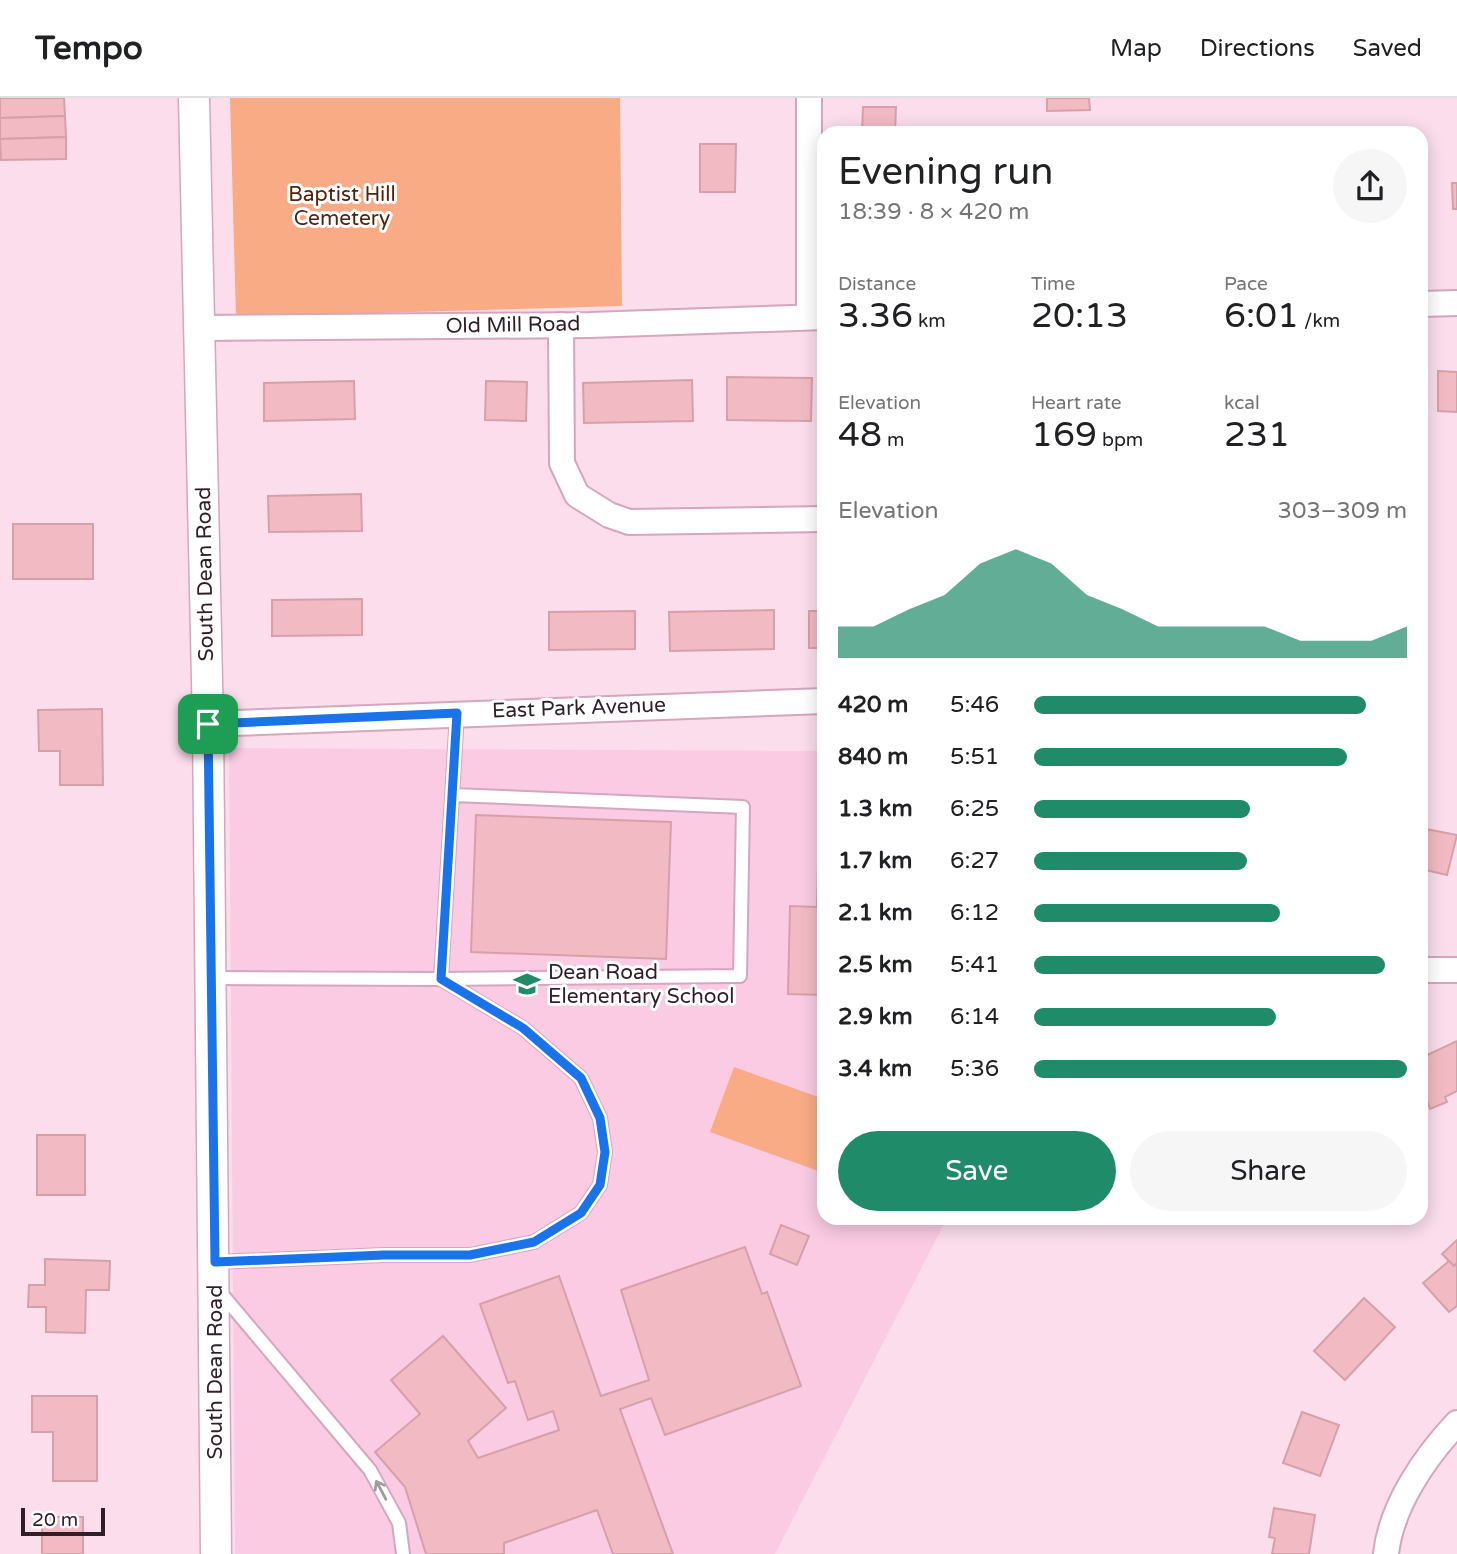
<!DOCTYPE html>
<html lang="en">
<head>
<meta charset="utf-8">
<style>
	body { margin:0; font-family:"Varela Round",sans-serif; background:#f6f6f6; color:#202124; height:100vh; display:flex; flex-direction:column; font-size:26px; white-space:nowrap }
	* { box-sizing:border-box; margin:0 }
	p { font-size:23px; color:#757577 }
	.icon { flex:none; width:38px; height:38px; fill:none; stroke:currentColor; stroke-width:2; stroke-linecap:round; stroke-linejoin:round }
	.map { position:relative; flex:1; overflow:hidden }
	.details { position:absolute; left:817px; top:28px; width:611px; height:1099px; display:flex; flex-direction:column; background:#fff; border-radius:21px; box-shadow:0 4px 18px #0003 }
	.details>* { flex:none }
	.scale { position:absolute; left:21px; bottom:18px; width:84px; box-sizing:border-box; padding-left:7px; border:4px solid #301e28; border-top:0; font-size:19px; line-height:24px; white-space:nowrap; color:#301e28; -webkit-text-stroke:5px #fff; paint-order:stroke }
	.pin { position:absolute; display:grid; place-items:center; width:60px; height:60px; color:#fff; margin:-30px; border-radius:14px; box-shadow:0 4px 10px #0006 }
	.round { display:grid; place-items:center; flex:none; width:74px; height:74px; border-radius:37px; background:#f6f6f6 }
	.head { display:flex; align-items:center; justify-content:space-between; height:119px; padding:0 21px }
	h1 { font-size:38px; font-weight:600; line-height:52px }
	.stats { display:grid; grid-template-columns:repeat(3,1fr); gap:10px; height:119px; padding:7px 21px }
	.stats div { display:grid; align-content:center }
	.stats b { font-size:35px; font-weight:600 }
	.stats small { font-size:19px; font-weight:400 }
	.stats p { font-size:19px }
	.chart { height:196px; padding:14px 21px }
	.chart p { display:flex; justify-content:space-between }
	.chart svg { width:100%; height:126px; margin-top:7px; fill:#1f8b69; opacity:.7 }
	.button { display:flex; gap:14px; margin-top:auto; padding:14px 21px }
	.button a { flex:1; height:80px; border-radius:42px; background:#1f8b69; color:#fff; font-size:28px; font-weight:600; line-height:80px; text-align:center }
	.button a+a { background:#f6f6f6; color:#202124 }
	ul { padding:0 21px; list-style:none; font-size:23px }
	li { display:grid; grid-template-columns:112px 84px 1fr; align-items:center; height:52px }
	li i { height:18px; border-radius:9px; background:#1f8b69 }
	header { display:flex; align-items:center; gap:42px; box-sizing:border-box; height:98px; padding:0 35px; background:#fff; border-bottom:2px solid #e0e0e0 }
	header strong { font-size:33px }
	nav { display:flex; gap:38px; margin-inline-start:auto; font-size:24px }
	.map>svg:first-child { display:block }
	.built { fill:#facbe3 }
	.green { fill:#f9ab85 }
	.building { fill:#f2bbc4; stroke:#d6a0a9; stroke-width:2 }
	.lines { fill:none; stroke-linecap:round; stroke-linejoin:round }
	.service-casing { stroke:#d6a5be; stroke-width:16 }
	.minor-casing { stroke:#d6a5be; stroke-width:28 }
	.tertiary-casing { stroke:#d6a5be; stroke-width:33 }
	.service { stroke:#fff; stroke-width:12 }
	.minor { stroke:#fff; stroke-width:24 }
	.tertiary { stroke:#fff; stroke-width:30 }
	.oneway { stroke:#a29a9e }
	.route-casing { stroke:#fff; stroke-width:14 }
	.route { stroke:#1a73e8; stroke-width:9 }
	.labels { text-anchor:middle; dominant-baseline:central; stroke-width:6; stroke-linejoin:round; paint-order:stroke }
	.park-label { font-size:21px; fill:#522409; stroke:#fff }
	.street-label { font-size:21px; fill:#301e28; stroke:#fff }
	.poi-label { font-size:21px; fill:#301e28; stroke:#fff; text-anchor:start }
</style>
</head>
<body>
<header>
<strong>Tempo</strong>
<nav><a>Map</a><a>Directions</a><a>Saved</a></nav>
</header>
<div class="map">
<svg width="1457" height="1456" viewBox="0 0 1457 1456">
	<rect width="100%" height="100%" fill="#fbddec"/>
	<!-- built -->
	<path class="built" d="M229 650 824 653V1120H947L775 1456H235Z"/>
	<!-- green -->
	<g class="green">
		<path d="M230 0H620L622 208 236 219Z"/>
		<path d="M734 969 824 1001V1075L710 1034Z"/>
	</g>
	<!-- building -->
	<g class="building">
		<path d="M0 0H64L65 18 0 20Z"/>
		<path d="M1047 0H1089L1090 12 1047 13Z"/>
		<path d="M863 9H896L895 35H862Z"/>
		<path d="M65 18 66 39 0 41V20Z"/>
		<path d="M66 39V61L1 62 0 41Z"/>
		<path d="M700 46H736L735 94H700Z"/>
		<path d="M1452 85H1457V111H1453Z"/>
		<path d="M1438 273 1457 274V314L1438 313Z"/>
		<path d="M727 279 812 280 811 323 727 322Z"/>
		<path d="M692 282 693 323 584 325 583 285Z"/>
		<path d="M354 283 355 321 264 323V285Z"/>
		<path d="M486 283 527 284 526 323 485 322Z"/>
		<path d="M361 396 362 433 269 434 268 398Z"/>
		<rect x="13" y="426" width="80" height="55"/>
		<path d="M362 501V537L272 538V502Z"/>
		<path d="M774 512V551L670 553 669 514Z"/>
		<path d="M635 513V551L549 552V514Z"/>
		<rect x="809" y="513" width="15" height="37"/>
		<path d="M102 611 103 687H60V653H39L38 612Z"/>
		<path d="M476 717 671 724 666 861 471 854Z"/>
		<path d="M1421 730 1457 737 1447 777 1421 771Z"/>
		<path d="M818 768H824V897L788 896 790 808 817 809Z"/>
		<path d="M1457 943V993L1445 999 1447 1004 1430 1011 1427 1002 1421 1005V960Z"/>
		<rect x="37" y="1037" width="48" height="60"/>
		<path d="M781 1127 809 1138 797 1167 770 1156Z"/>
		<path d="M1457 1142V1165L1454 1168 1442 1156Z"/>
		<path d="M745 1149 762 1196 767 1194 801 1288 665 1337 651 1300 620 1311 673 1456H613L597 1412 504 1445V1456H426L405 1389 375 1354 420 1316 391 1282 443 1238 506 1310 468 1343 478 1360 559 1332 553 1313 528 1322 515 1283 508 1285 480 1206 559 1178 601 1298 649 1282 621 1192Z"/>
		<path d="M45 1161 110 1163 109 1192H86L85 1235 46 1234V1209H28L29 1187H45Z"/>
		<path d="M1449 1163 1454 1168 1457 1165V1208L1449 1214 1423 1185Z"/>
		<path d="M1364 1200 1395 1229 1345 1282 1314 1253Z"/>
		<path d="M32 1298H97V1383H53V1334H32Z"/>
		<path d="M1302 1314 1339 1327 1320 1378 1283 1365Z"/>
		<path d="M1274 1410 1315 1417 1309 1456H1272L1275 1440 1269 1439Z"/>
		<rect x="42" y="1419" width="41" height="37"/>
	</g>
	<g class="lines">
		<defs>
			<g id="service">
				<path d="M453 697 743 709 740 878 441 881 457 615"/>
				<path d="M212 880 441 881 523 930 581 980 600 1020 605 1054 600 1087 581 1115 534 1144 470 1157H384L215 1164"/>
				<path d="M220 1194 370 1372 399 1425 403 1456"/>
			</g>
			<g id="minor">
				<path d="M1421 206 1457 205"/>
				<path d="M809 219V0"/>
				<path d="M561 227 562 365 577 397 609 417 629 424 824 421"/>
				<path d="M201 230 590 227 824 219"/>
				<path d="M208 626 824 603"/>
				<path d="M1421 872H1457"/>
				<path d="M1386 1456C1391 1408 1425 1359 1457 1325"/>
			</g>
			<path id="tertiary" d="M194 0 208 626 216 1456"/>
		</defs>
		<!-- service casing -->
		<use href="#service" class="service-casing"/>
		<!-- minor casing -->
		<use href="#minor" class="minor-casing"/>
		<!-- tertiary casing -->
		<use href="#tertiary" class="tertiary-casing"/>
		<!-- service -->
		<use href="#service" class="service"/>
		<!-- minor -->
		<use href="#minor" class="minor"/>
		<!-- tertiary -->
		<use href="#tertiary" class="tertiary"/>
	</g>
	<!-- one-way arrows -->
	<defs><path id="oneway-shaft" d="M-6 0H5M1.5-3L5.5 0L1.5 3" fill="none" stroke-width="1.6" stroke-linecap="round" stroke-linejoin="round" transform="scale(1.75)"/></defs>
	<use class="oneway" href="#oneway-shaft" transform="translate(381 1392) rotate(-118)"/>
	<g class="lines">
		<defs>
			<path id="route" d="M457 615 441 881 523 930 581 980 600 1020 605 1054 600 1087 581 1115 534 1144 470 1157H384L215 1164 208 626Z"/>
		</defs>
		<!-- route casing -->
		<use href="#route" class="route-casing"/>
		<!-- route -->
		<use href="#route" class="route"/>
	</g>
	<!-- icons -->
	<defs>
		<symbol id="school-bare" viewBox="-9 -9 18 18"><path d="M0-5L7-2L0 1L-7-2ZM-4 1L0 2.5L4 1V4Q0 6-4 4Z" fill="#1f8b69" stroke="#fff" stroke-width="2.5" paint-order="stroke"/></symbol>
	</defs>
	<g fill-rule="evenodd">
		<use href="#school-bare" x="508" y="867" width="38" height="38"/>
	</g>
	<g class="labels">
		<!-- park labels -->
		<g class="park-label">
			<text x="342" y="96">Baptist Hill<tspan x="342" dy="24">Cemetery</tspan></text>
		</g>
		<!-- street labels -->
		<g class="street-label">
			<text transform="translate(513 227) rotate(-1)">Old Mill Road</text>
			<text transform="translate(205 476) rotate(-91)">South Dean Road</text>
			<text transform="translate(579 610) rotate(-2)">East Park Avenue</text>
			<text transform="translate(215 1274) rotate(-90)">South Dean Road</text>
		</g>
		<!-- poi labels -->
		<g class="poi-label">
			<text x="548" y="874">Dean Road<tspan x="548" dy="24">Elementary School</tspan></text>
		</g>
	</g>
</svg>
<div class="scale">20 m</div>
<div class="pin" style="left:208px;top:626px;background:#1e9e55"><svg class="icon" aria-label="arrive" viewBox="0 0 24 24"><path d="M6 21V4h12l-3 4 3 4H6"/></svg></div>
<section class="details">
<div class="head"><div><h1>Evening run</h1><p>18:39 · 8 × 420 m</p></div><a class="round"><svg class="icon" aria-label="share" viewBox="0 0 24 24"><path d="M12 15V3M7 8l5-5 5 5M5 13v7h14v-7"/></svg></a></div>
<div class="stats">
<div><p>Distance</p><b>3.36<small> km</small></b></div>
<div><p>Time</p><b>20:13</b></div>
<div><p>Pace</p><b>6:01<small> /km</small></b></div>
</div>
<div class="stats">
<div><p>Elevation</p><b>48<small> m</small></b></div>
<div><p>Heart rate</p><b>169<small> bpm</small></b></div>
<div><p>kcal</p><b>231</b></div>
</div>
<div class="chart"><p><span>Elevation</span>303–309 m</p>
<svg viewBox="0 0 160 44" preserveAspectRatio="none"><path d="M0 44V33L10 33L20 27L30 22L40 11L50 6L60 11L70 22L80 27L90 33L100 33L110 33L120 33L130 38L140 38L150 38L160 33V44z"/></svg>
</div>
<ul>
<li><b>420 m</b>5:46<i style="width:89%"></i></li>
<li><b>840 m</b>5:51<i style="width:84%"></i></li>
<li><b>1.3 km</b>6:25<i style="width:58%"></i></li>
<li><b>1.7 km</b>6:27<i style="width:57%"></i></li>
<li><b>2.1 km</b>6:12<i style="width:66%"></i></li>
<li><b>2.5 km</b>5:41<i style="width:94%"></i></li>
<li><b>2.9 km</b>6:14<i style="width:65%"></i></li>
<li><b>3.4 km</b>5:36<i style="width:100%"></i></li>
</ul>
<div class="button"><a>Save</a><a>Share</a></div>
</section>
</div>
</body>
</html>
